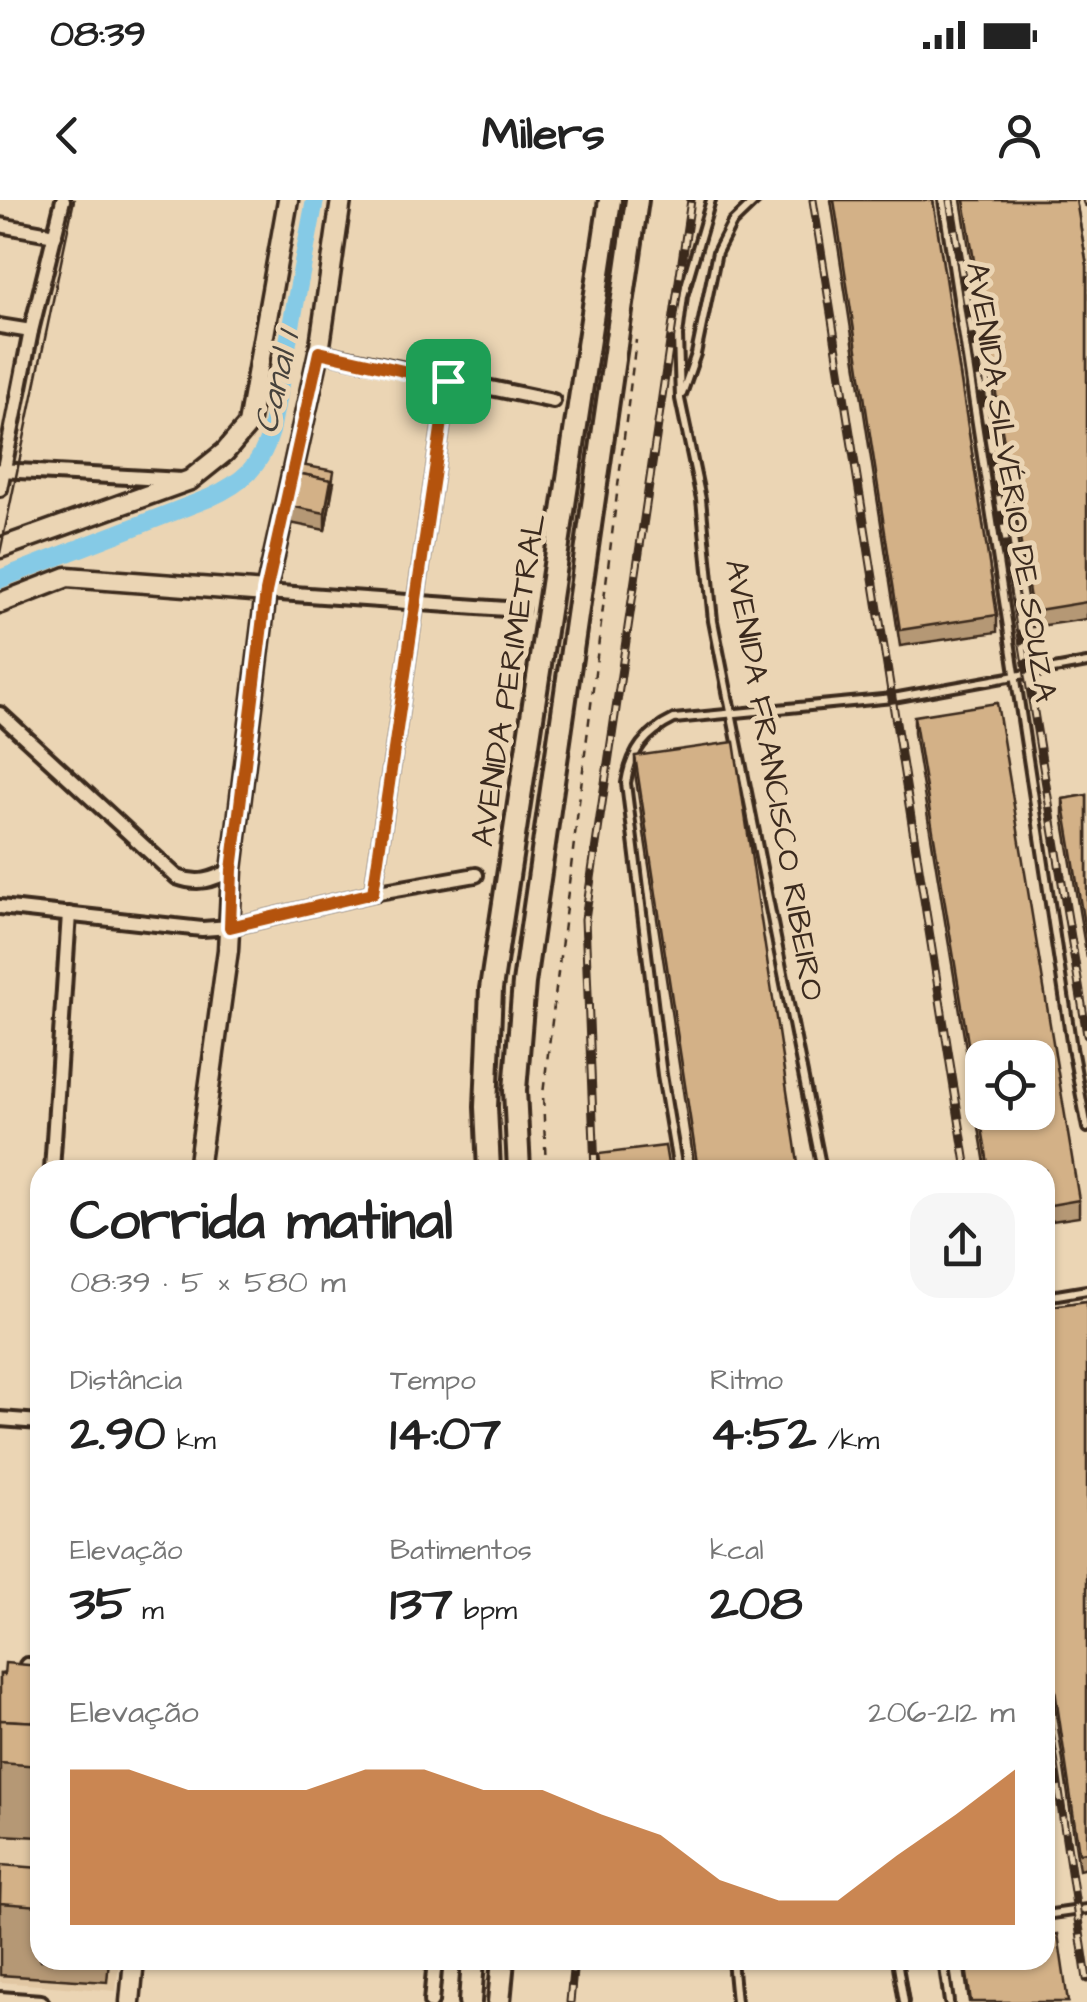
<!DOCTYPE html>
<html lang="pt">
<head>
<meta charset="utf-8">
<style>
	body { margin:0; font-family:"Architects Daughter",sans-serif; background:#f6f6f6; color:#222; height:100vh; display:flex; flex-direction:column; font-size:38px; white-space:nowrap }
	* { box-sizing:border-box; margin:0 }
	p { font-size:32px; color:#767676 }
	.icon { flex:none; width:55px; height:55px; fill:none; stroke:currentColor; stroke-width:2; stroke-linecap:round; stroke-linejoin:round }
	.map { position:relative; flex:1; overflow:hidden }
	.drawer { position:absolute; left:30px; top:960px; width:1025px; height:810px; display:flex; flex-direction:column; background:#fff; border-radius:30px; box-shadow:0 2px 8px #0004 }
	.drawer>* { flex:none }
	.buttons { position:absolute; left:965px; top:840px; display:grid; gap:20px }
	.buttons a { display:grid; place-items:center; width:90px; height:90px; border-radius:20px; background:#fff; box-shadow:0 2px 8px #0004; font-size:50px }
	.pin { position:absolute; display:grid; place-items:center; width:85px; height:85px; color:#fff; margin:-42px; border-radius:20px; box-shadow:0 5px 15px #0006 }
	.round { display:grid; place-items:center; flex:none; width:105px; height:105px; border-radius:30px; background:#f6f6f6 }
	.summary { display:flex; align-items:center; justify-content:space-between; height:170px; padding:0 40px }
	h1 { font-size:55px; font-weight:700; line-height:75px }
	.metrics { display:grid; grid-template-columns:repeat(3,1fr); gap:15px; height:170px; padding:10px 40px }
	.metrics div { display:grid; align-content:center }
	.metrics b { font-size:50px; font-weight:700 }
	.metrics small { font-size:28px; font-weight:400 }
	.metrics p { font-size:28px }
	.chart { height:280px; padding:20px 40px }
	.chart p { display:flex; justify-content:space-between }
	.chart svg { width:100%; height:180px; margin-top:10px; fill:#b45309; opacity:.7 }
	.status { display:flex; justify-content:space-between; align-items:center; height:70px; padding:0 50px; background:#fff; direction:ltr }
	.status svg { height:28px; fill:currentColor }
	header { display:flex; justify-content:space-between; align-items:center; height:130px; padding:0 40px; background:#fff; font-size:45px; font-weight:700 }
	.map>svg:first-child { display:block }
	.built { fill:#e1c7a3 }
	.lines { fill:none; stroke-linecap:round; stroke-linejoin:round }
	.canal { stroke:#85cae6; stroke-width:18 }
	.lane-casing { stroke:#3b2a1e; stroke-width:14 }
	.street-casing { stroke:#3b2a1e; stroke-width:20 }
	.secondary-casing { stroke:#3b2a1e; stroke-width:25 }
	.primary-casing { stroke:#3b2a1e; stroke-width:28 }
	.path { stroke:#3b2a1e; stroke-width:2.5; stroke-dasharray:8 8; stroke-linecap:butt }
	.lane { stroke:#ebd5b4; stroke-width:6 }
	.street { stroke:#ebd5b4; stroke-width:12 }
	.secondary { stroke:#ebd5b4; stroke-width:18 }
	.primary { stroke:#ebd5b4; stroke-width:20 }
	.tram { stroke:#3b2a1e; stroke-width:2.5 }
	.rail-casing { stroke:#3b2a1e; stroke-width:9 }
	.rail { stroke:#ebd5b4; stroke-width:5; stroke-dasharray:15; stroke-linecap:butt }
	.wall { fill:#b59874; stroke:#3b2a1e; stroke-width:2.5 }
	.shaded-wall { fill:#947c5e; stroke:#3b2a1e; stroke-width:2.5 }
	.building { fill:#d3b187; stroke:#3b2a1e; stroke-width:2.5; fill-rule:evenodd }
	.route-casing { stroke:#fff; stroke-width:20 }
	.route { stroke:#b45309; stroke-width:12 }
	.labels { text-anchor:middle; dominant-baseline:central; stroke-width:10; stroke-linejoin:round; paint-order:stroke }
	.street-label { font-size:32px; fill:#3b2a1e; stroke:#ebd5b4 }
	.water-label { font-size:35px; font-style:italic; fill:#46423c; stroke:#ebd5b4 }
</style>
</head>
<body>
<div class="status"><b>08:39</b><svg viewBox="0 0 49 12"><path d="M0 12V9h3v3zM5 12V6h3v6zM10 12V3h3v9zM15 12V0h3v12zM26 1h20v11H26zM47 4h2v5h-2z"/></svg></div>
<header><svg class="icon" aria-label="back" viewBox="0 0 24 24"><path d="M15 5l-7 7 7 7"/></svg>Milers<svg class="icon" aria-label="person" viewBox="0 0 24 24"><circle cx="12" cy="8" r="4"/><path d="M4 21q1-7 8-7t8 7"/></svg></header>
<div class="map">
<svg width="1087" height="1802" viewBox="0 0 1087 1802">
	<rect width="100%" height="100%" fill="#ebd5b4"/>
	<filter id="ink" filterUnits="userSpaceOnUse"><feTurbulence type="fractalNoise" baseFrequency=".01" numOctaves="2"/><feDisplacementMap in="SourceGraphic" scale="20" xChannelSelector="R" yChannelSelector="G"/><feConvolveMatrix kernelMatrix="1 2 1 2 8 2 1 2 1" color-interpolation-filters="sRGB"/></filter>
	<g filter="url(#ink)">
		<!-- built -->
		<path class="built" d="M0 1585 40 1588V1760H119L116 1791 0 1782Z"/>
		<g class="lines">
			<!-- canal -->
			<path class="canal" d="M0 379 209 298C242 283 261 267 271 231L315 0"/>
			<defs>
				<g id="lane">
					<path d="M711 0 683 96 678 136 680 199 701 299 713 421 822 970"/>
					<path d="M943 0 1072 848 1087 928"/>
					<path d="M682 194 696 154 717 52 732 23 756 0"/>
					<path d="M678 970 662 875 626 583C631 551 645 533 674 519L893 498 1087 463"/>
					<path d="M1045 1097 1087 1090"/>
					<path d="M1045 1715 1087 1709"/>
					<path d="M732 1760 736 1802"/>
					<path d="M897 1760 904 1802"/>
					<path d="M943 1760 949 1802"/>
				</g>
				<g id="street">
					<path d="M0 25 55 35"/>
					<path d="M0 126 31 131"/>
					<path d="M319 152 553 201"/>
					<path d="M0 270 182 280"/>
					<path d="M0 289 31 131 63 0"/>
					<path d="M266 392 520 410"/>
					<path d="M0 514 177 677C199 685 212 680 232 670"/>
					<path d="M373 693 448 181"/>
					<path d="M0 707 202 729 230 727 373 693 476 675"/>
					<path d="M52 970 69 714"/>
					<path d="M0 1219 40 1222"/>
					<path d="M27 1465 40 1466"/>
					<path d="M0 1799 41 1802"/>
					<path d="M431 1802 435 1760"/>
				</g>
				<g id="secondary">
					<path d="M0 348 190 280 225 252 248 225 288 0"/>
					<path d="M0 403 67 377 266 392"/>
					<path d="M198 970 228 750 232 670 266 392 319 152 341 0"/>
					<path d="M130 1802 134 1760"/>
				</g>
				<g id="primary">
					<path d="M489 970 486 907 491 789 610 0"/>
					<path d="M519 970 515 890 524 783 637 0"/>
					<path d="M470 1802 473 1760"/>
					<path d="M499 1802 503 1760"/>
				</g>
			</defs>
			<!-- lane casing -->
			<use href="#lane" class="lane-casing"/>
			<!-- street casing -->
			<use href="#street" class="street-casing"/>
			<!-- secondary casing -->
			<use href="#secondary" class="secondary-casing"/>
			<!-- primary casing -->
			<use href="#primary" class="primary-casing"/>
			<!-- path -->
			<path class="path" d="M546 970 543 894 636 140"/>
			<!-- lane -->
			<use href="#lane" class="lane"/>
			<!-- street -->
			<use href="#street" class="street"/>
			<!-- secondary -->
			<use href="#secondary" class="secondary"/>
			<!-- primary -->
			<use href="#primary" class="primary"/>
			<!-- tram -->
			<path class="tram" d="M0 353 74 0"/>
			<defs>
				<g id="rail">
					<path d="M813 0 967 970"/>
					<path d="M950 0 1087 835"/>
					<path d="M1086 0 1087 3"/>
					<path d="M595 970 585 719 691 0"/>
					<path d="M1045 1498 1087 1779"/>
					<path d="M570 1802 574 1760"/>
				</g>
			</defs>
			<!-- rail casing -->
			<use href="#rail" class="rail-casing"/>
			<!-- rail -->
			<use href="#rail" class="rail"/>
		</g>
		<!-- wall -->
		<g class="wall">
			<path d="M831 0H933L997 415V432L900 446Z"/>
			<path d="M961 0H1076L1087 66V419L1032 427Z"/>
			<path d="M294 276 334 282 325 330 290 323Z"/>
			<path d="M914 516 1079 1000V1017L1045 1022V970H986L914 533Z"/>
			<path d="M635 556 799 970H695L635 573Z"/>
			<path d="M1087 595V758L1063 616V599Z"/>
			<path d="M1087 1101V1668L1079 1670 1045 1439V1107Z"/>
			<path d="M40 1466V1637L0 1635V1474Z"/>
			<path d="M1045 1634 1049 1660V1676L1045 1677Z"/>
			<path d="M40 1668V1760H109L107 1782 0 1775V1678Z"/>
			<path d="M963 1760H1045L1068 1802H969Z"/>
		</g>
		<!-- shaded-wall -->
		<path class="shaded-wall" d="M331 280V297L325 330V313Z"/>
		<!-- building -->
		<g class="building">
			<path d="M834 0H933L997 415 900 430Z"/>
			<path d="M964 0H1076L1087 66V402L1032 411Z"/>
			<path d="M296 264 334 271 332 284 331 280 297 273 296 277 294 276Z"/>
			<path d="M297 273 331 280 325 313 290 306Z"/>
			<path d="M997 503 1079 1000 1045 1006V970H989L914 516ZM982 858H1038V912H982Z"/>
			<path d="M734 542 799 970H698L635 556Z"/>
			<path d="M1087 595V742L1063 599Z"/>
			<path d="M665 946 669 970H601L599 954Z"/>
			<path d="M1087 1101V1652L1079 1653 1045 1422V1107Z"/>
			<path d="M5 1463 40 1466V1522L0 1520V1474L4 1475Z"/>
			<path d="M0 1520 40 1522V1566L0 1563Z"/>
			<path d="M1045 1634 1049 1660H1045Z"/>
			<path d="M1 1665 40 1668V1706L0 1703Z"/>
			<path d="M1058 1734 1068 1802H971L965 1760H1045V1736Z"/>
		</g>
	</g>
	<g class="lines" filter="url(#ink)">
		<defs>
			<path id="route" d="M319 152 448 181 373 693 230 727 232 670 266 392Z"/>
		</defs>
		<!-- route casing -->
		<use href="#route" class="route-casing"/>
		<!-- route -->
		<use href="#route" class="route"/>
	</g>
	<g class="labels">
		<!-- street labels -->
		<g class="street-label">
			<text transform="translate(1011 282) rotate(81)">AVENIDA SILVÉRIO DE SOUZA</text>
			<text transform="translate(509 480) rotate(-81)">AVENIDA PERIMETRAL</text>
			<text transform="translate(774 580) rotate(80)">AVENIDA FRANCISCO RIBEIRO</text>
		</g>
		<!-- water labels -->
		<g class="water-label">
			<text transform="translate(277 183) rotate(-77)">Canal 1</text>
		</g>
	</g>
</svg>
<div class="buttons">
<a><svg class="icon" aria-label="locate" viewBox="0 0 24 24"><circle cx="12" cy="12" r="6"/><path d="M12 2v4M12 18v4M2 12h4M18 12h4"/></svg></a>
</div>
<div class="pin" style="left:448px;top:181px;background:#1e9e55"><svg class="icon" aria-label="arrive" viewBox="0 0 24 24"><path d="M6 21V4h12l-3 4 3 4H6"/></svg></div>
<section class="drawer">
<div class="summary"><div><h1>Corrida matinal</h1><p>08:39 · 5 × 580 m</p></div><a class="round"><svg class="icon" aria-label="share" viewBox="0 0 24 24"><path d="M12 15V3M7 8l5-5 5 5M5 13v7h14v-7"/></svg></a></div>
<div class="metrics">
<div><p>Distância</p><b>2.90<small> km</small></b></div>
<div><p>Tempo</p><b>14:07</b></div>
<div><p>Ritmo</p><b>4:52<small> /km</small></b></div>
</div>
<div class="metrics">
<div><p>Elevação</p><b>35<small> m</small></b></div>
<div><p>Batimentos</p><b>137<small> bpm</small></b></div>
<div><p>kcal</p><b>208</b></div>
</div>
<div class="chart"><p><span>Elevação</span>206–212 m</p>
<svg viewBox="0 0 160 44" preserveAspectRatio="none"><path d="M0 44V6L10 6L20 11L30 11L40 11L50 6L60 6L70 11L80 11L90 17L100 22L110 33L120 38L130 38L140 27L150 17L160 6V44z"/></svg>
</div>
</section>
</div>
</body>
</html>
